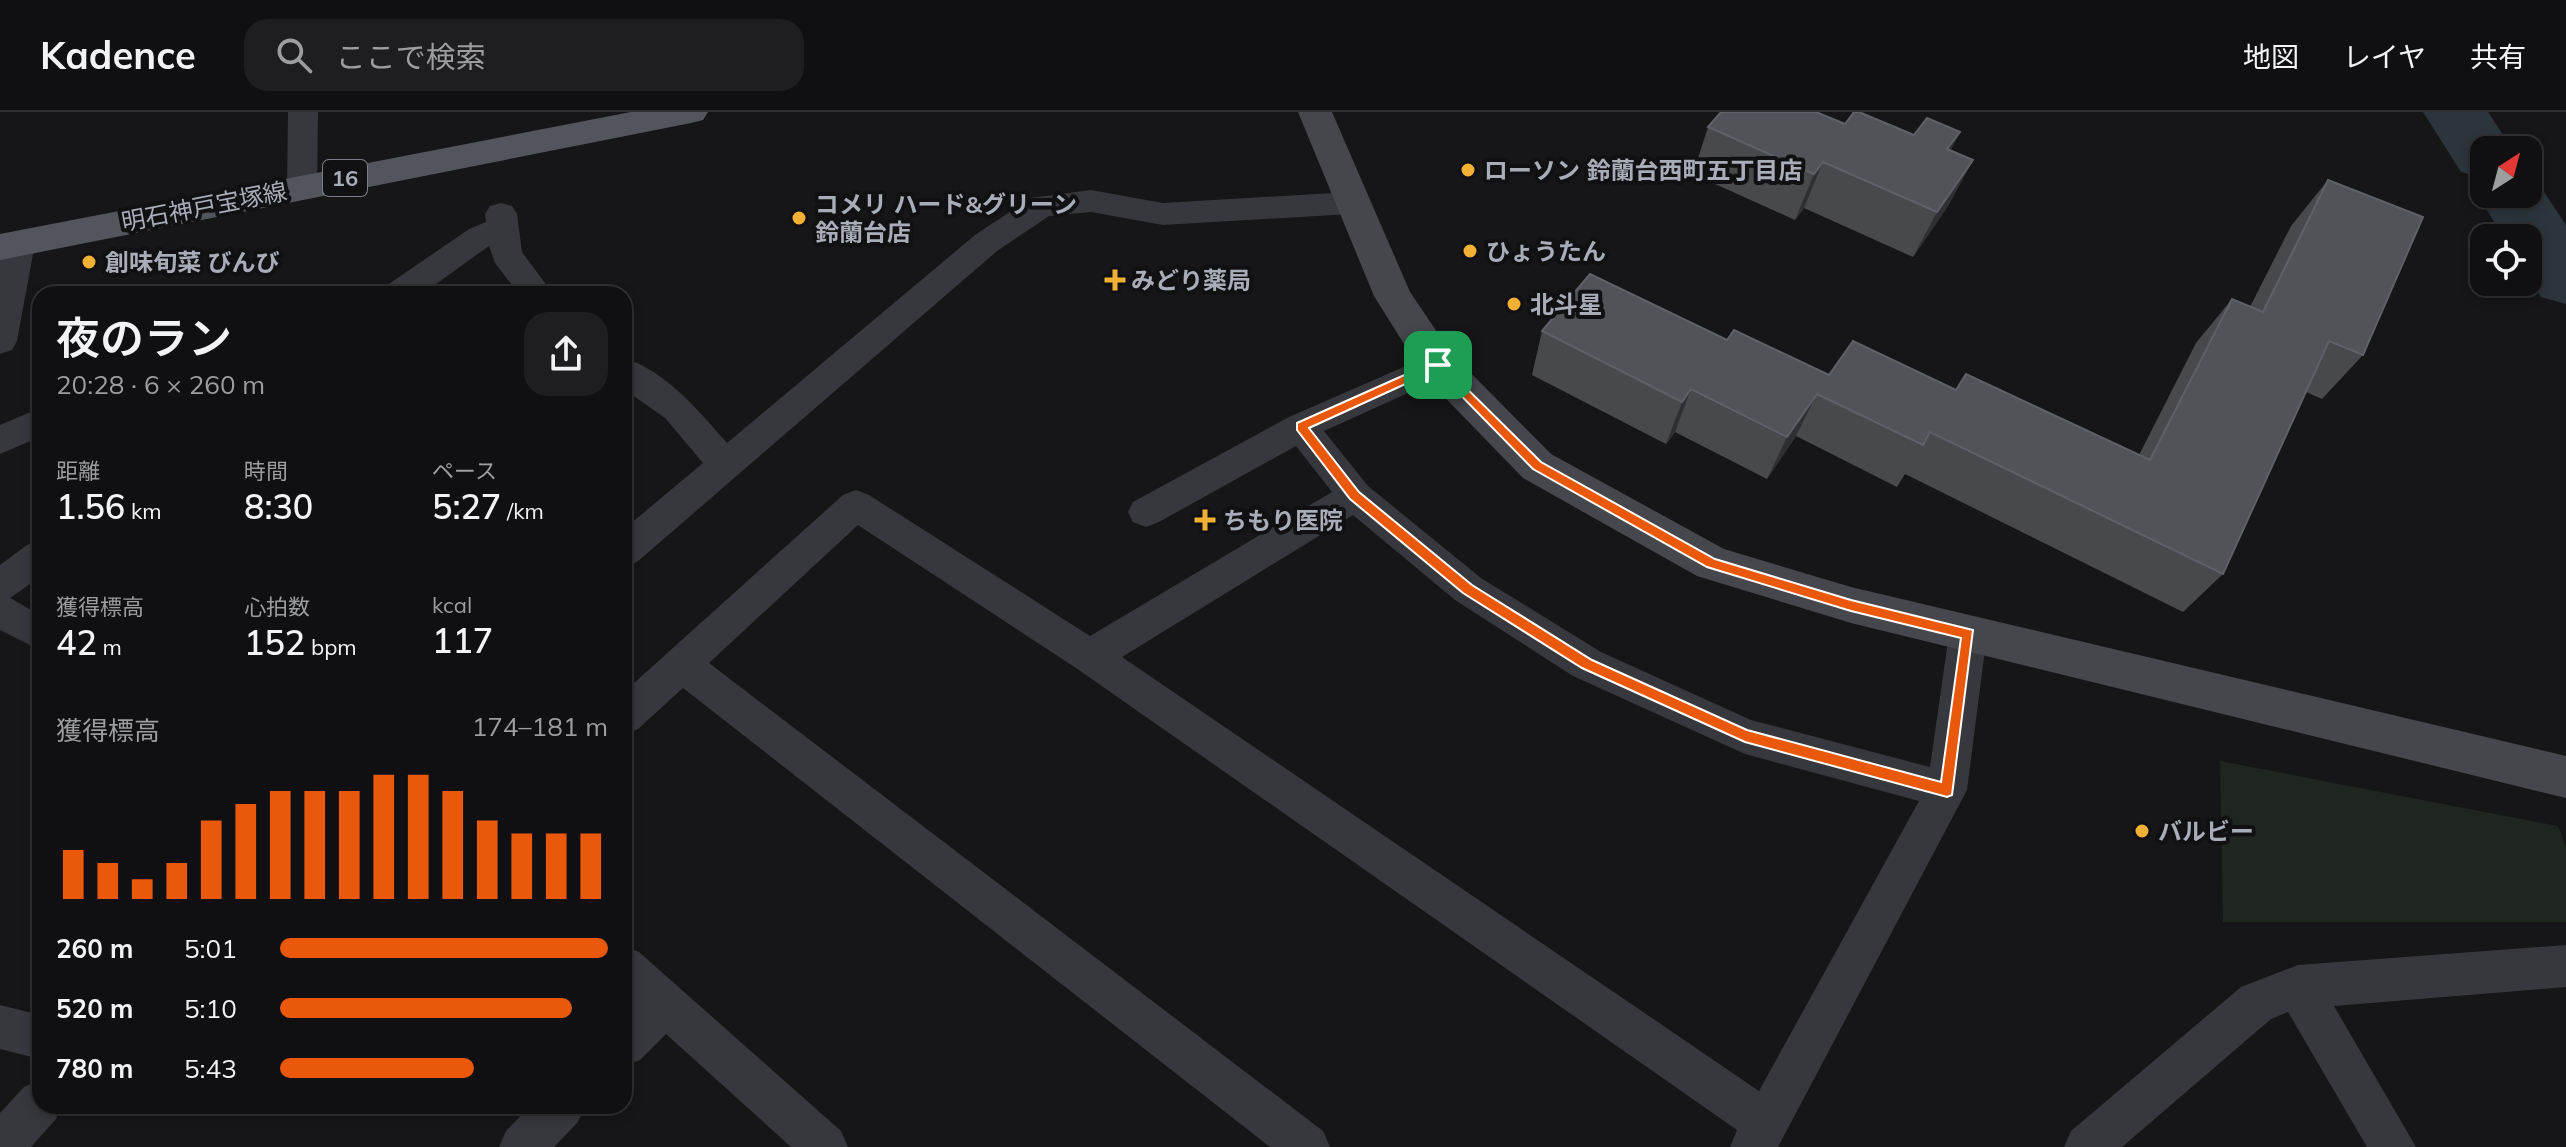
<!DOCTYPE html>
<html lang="ja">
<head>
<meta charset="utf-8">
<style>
	body { margin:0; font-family:Mulish,"Noto Sans JP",sans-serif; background:#1e1e20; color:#f1f3f6; height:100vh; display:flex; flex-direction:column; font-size:30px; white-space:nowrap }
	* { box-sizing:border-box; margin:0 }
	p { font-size:26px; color:#9c9d9f }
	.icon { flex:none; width:44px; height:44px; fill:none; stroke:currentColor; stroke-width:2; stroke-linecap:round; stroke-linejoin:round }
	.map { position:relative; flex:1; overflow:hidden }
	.panel { position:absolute; left:32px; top:174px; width:600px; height:828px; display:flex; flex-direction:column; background:#101012; border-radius:24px; box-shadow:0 4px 12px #0003,0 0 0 2px #303032 }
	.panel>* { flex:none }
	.needle { width:52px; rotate:36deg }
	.fabs { position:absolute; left:2470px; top:24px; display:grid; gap:16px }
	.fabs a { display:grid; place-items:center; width:72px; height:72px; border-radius:16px; background:#101012; box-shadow:0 4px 12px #0003,0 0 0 2px #303032; font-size:40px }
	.pin { position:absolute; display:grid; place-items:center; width:68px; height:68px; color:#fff; margin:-34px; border-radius:16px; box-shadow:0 4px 12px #0006 }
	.round { display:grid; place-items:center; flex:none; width:84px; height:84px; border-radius:24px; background:#1e1e20 }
	.headline { display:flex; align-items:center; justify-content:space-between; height:136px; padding:0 24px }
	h1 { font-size:44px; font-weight:600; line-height:60px }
	.metrics { display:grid; grid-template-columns:repeat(3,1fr); gap:12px; height:136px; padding:8px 24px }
	.metrics div { display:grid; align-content:center }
	.metrics b { font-size:34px; font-weight:600 }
	.metrics small { font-size:22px; font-weight:400 }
	.metrics p { font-size:22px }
	.chart { height:224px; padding:16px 24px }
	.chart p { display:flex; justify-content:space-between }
	.chart svg { width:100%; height:144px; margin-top:8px; stroke:#ea580c; stroke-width:6 }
	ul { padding:0 24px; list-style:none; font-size:26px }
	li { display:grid; grid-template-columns:128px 96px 1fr; align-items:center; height:60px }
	li i { height:20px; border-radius:10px; background:#ea580c }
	header { display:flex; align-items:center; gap:48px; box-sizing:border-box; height:112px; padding:0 40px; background:#101012; border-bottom:2px solid #303032 }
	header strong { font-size:38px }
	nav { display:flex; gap:44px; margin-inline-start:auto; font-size:28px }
	.search { width:560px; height:72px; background:#1e1e20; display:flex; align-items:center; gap:20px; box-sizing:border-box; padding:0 28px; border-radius:24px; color:#9c9d9f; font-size:30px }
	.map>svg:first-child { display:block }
	.green { fill:#1e261f }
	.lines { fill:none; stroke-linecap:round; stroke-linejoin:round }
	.river { fill:#2c353c; fill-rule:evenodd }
	.street { fill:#37383d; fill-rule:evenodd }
	.secondary { fill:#45474d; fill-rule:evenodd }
	.primary { fill:#53555c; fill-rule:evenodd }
	.wall { fill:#47494d }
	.shaded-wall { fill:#2f3033 }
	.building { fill:#525359; stroke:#5f6168; stroke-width:2 }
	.route { fill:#ea580c; stroke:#fff; stroke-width:2; fill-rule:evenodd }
	.poi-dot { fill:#f2b134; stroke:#111113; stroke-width:3 }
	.labels { text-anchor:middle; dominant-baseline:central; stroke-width:8; stroke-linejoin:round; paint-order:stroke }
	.shield { fill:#111113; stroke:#7b7e86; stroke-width:2 }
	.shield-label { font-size:22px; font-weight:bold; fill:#a8adb8 }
	.poi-label { font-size:24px; font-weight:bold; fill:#a8adb8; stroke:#111113; text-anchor:start }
	.street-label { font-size:24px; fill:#a8adb8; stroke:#111113 }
</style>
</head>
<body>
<header>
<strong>Kadence</strong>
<div class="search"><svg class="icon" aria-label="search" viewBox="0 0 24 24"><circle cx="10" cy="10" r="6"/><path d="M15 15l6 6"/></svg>ここで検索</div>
<nav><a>地図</a><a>レイヤ</a><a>共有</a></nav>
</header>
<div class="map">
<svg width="2566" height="1035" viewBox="0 0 2566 1035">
	<rect width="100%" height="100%" fill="#161618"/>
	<!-- green -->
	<path class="green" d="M2220 649 2558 714 2566 735V810H2223Z"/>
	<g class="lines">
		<!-- river -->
		<g class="river">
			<path d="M2423 0H2488L2513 38H2484V66L2461 60Z"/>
			<path d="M2528 64 2534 65 2566 113V192L2541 185 2528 164V126H2504L2477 82 2484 70V82H2528Z"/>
		</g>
		<!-- street -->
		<g class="street">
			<path d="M288 0H318L317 75 313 83 302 86 291 83 287 75Z"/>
			<path d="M1091 78 1163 91 1351 80 1362 83 1367 91 1362 99 1351 102 1163 113 1091 100 1049 104 997 139 637 450 624 454V417L703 351 665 306 624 277V246C666 259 699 299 727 331L975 123 1031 86Z"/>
			<path d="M501 91 512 94 517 102 522 140 553 182H519L495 151 489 134 422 182H382L386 174 469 117 486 110 485 102 490 94Z"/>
			<path d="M19 120 30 123 35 131 17 229 12 238 0 242V146L8 123Z"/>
			<path d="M1438 240 1450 244 1455 253 1450 262 1324 319 1368 374 1481 466 1601 540 1751 608 1930 655 1949 522 1955 510 1968 506 1981 510 1987 522 1967 678 1778 1035H1730L1737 1018 1076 556 858 413 709 551 1323 1019 1330 1035H1270L683 576 638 617 624 623V580L843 383 856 378 869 383 1090 524 1332 380 1296 334 1159 410 1146 415 1133 410 1128 400 1133 390 1289 305ZM1353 403 1455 488 1573 564 1745 642 1919 689 1759 979 1122 545Z"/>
			<path d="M40 296V325L0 342V313Z"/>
			<path d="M40 429V465L10 486 40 503V538L0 518V453L27 433Z"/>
			<path d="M2566 833V875L2334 894 2416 1035H2367L2288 900 2271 907 2122 1035H2064L2071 1019 2241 875 2298 853Z"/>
			<path d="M624 834 639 840 841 1019 848 1035H791L666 922 640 948 624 954V901L633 892 624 884Z"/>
			<path d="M0 893 40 903V947L0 937Z"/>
			<path d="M40 968V994H62L56 1007 31 1035H0V1001L24 975Z"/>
			<path d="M530 994H585L578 1010 554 1035H499L506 1019Z"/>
		</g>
		<!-- secondary -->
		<path class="secondary" d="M1298 0H1332L1410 180 1452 242 1551 342 1724 437 1851 475 2566 644V686L1851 511 1697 464 1523 366 1424 264 1374 184Z"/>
		<!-- primary -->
		<path class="primary" d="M631 0H708L703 8 691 11 0 148V122Z"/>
	</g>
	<!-- wall -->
	<g class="wall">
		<path d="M1845 12 1914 23 1960 20 1950 39 1973 48 1948 94 1913 145 1804 96 1795 108 1693 62 1708 15Z"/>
		<path d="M2328 68 2363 243 2322 287 2306 280 2223 462 2183 500 1905 362 1897 375 1796 324 1767 367 1675 320 1666 332 1532 263 1542 219 1727 228 1829 263 1956 278 2139 343 2196 231 2232 187 2250 195 2291 114Z"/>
	</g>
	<!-- shaded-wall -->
	<g class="shaded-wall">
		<path d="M1960 20 1936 67 1947 37Z"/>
		<path d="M1973 48 1948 94 1913 145 1937 100Z"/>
		<path d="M1823 50 1804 96 1795 108 1814 62Z"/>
		<path d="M1691 277 1675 320 1666 332 1682 290Z"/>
		<path d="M1817 282 1796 324 1767 367 1787 325Z"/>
	</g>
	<!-- building -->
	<g class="building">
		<path d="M1721 0H1816L1845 12 1854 0H1859L1914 23 1927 6 1960 20 1947 37 1973 48 1937 100 1823 50 1814 62 1708 15Z"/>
		<path d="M2328 68 2423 105 2363 243 2329 229 2223 462 1930 320 1923 333 1817 282 1787 325 1691 277 1682 290 1542 219 1590 162 1727 228 1734 218 1829 263 1853 229 1956 278 1966 262 2150 348 2232 187 2263 200Z"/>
	</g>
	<!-- route -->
	<path class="route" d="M1438 248 1541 350 1715 447 1851 488 1973 518 1952 683 1947 685 1745 630 1582 556 1463 481 1350 387 1297 318V311ZM1436 258 1533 357 1707 455 1851 499 1961 526 1941 670 1747 618 1592 548 1472 473 1359 380 1309 316Z"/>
	<!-- markers -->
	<g class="poi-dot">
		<circle cx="1468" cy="58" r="8"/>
		<circle cx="799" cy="106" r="8"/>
		<circle cx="1470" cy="139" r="8"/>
		<circle cx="89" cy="150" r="8"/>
		<path d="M1111 156h8v8h8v8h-8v8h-8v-8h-8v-8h8z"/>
		<circle cx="1514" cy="192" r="8"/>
		<path d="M1201 396h8v8h8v8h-8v8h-8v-8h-8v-8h8z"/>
		<circle cx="2142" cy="719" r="8"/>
	</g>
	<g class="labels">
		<!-- shield labels -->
		<rect class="shield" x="323" y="48" width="44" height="36" rx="6"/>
		<g class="shield-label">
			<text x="345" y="66">16</text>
		</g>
		<!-- poi labels -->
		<g class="poi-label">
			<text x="1484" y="58">ローソン 鈴蘭台西町五丁目店</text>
			<text x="815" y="92">コメリ ハード&amp;グリーン<tspan x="815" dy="28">鈴蘭台店</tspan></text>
			<text x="1486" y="139">ひょうたん</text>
			<text x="105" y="150">創味旬菜 びんび</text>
			<text x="1131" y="168">みどり薬局</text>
			<text x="1530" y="192">北斗星</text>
			<text x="1223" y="408">ちもり医院</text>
			<text x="2158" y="719">バルビー</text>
		</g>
		<!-- street labels -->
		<g class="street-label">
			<text transform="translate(204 94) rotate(-11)">明石神戸宝塚線</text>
		</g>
	</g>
</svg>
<div class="fabs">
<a><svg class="needle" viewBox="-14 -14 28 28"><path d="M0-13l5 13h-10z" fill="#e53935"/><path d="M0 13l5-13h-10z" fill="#9c9d9f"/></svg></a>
<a><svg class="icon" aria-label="locate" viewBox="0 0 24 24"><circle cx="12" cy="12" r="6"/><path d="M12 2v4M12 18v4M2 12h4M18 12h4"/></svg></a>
</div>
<div class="pin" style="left:1438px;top:253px;background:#1e9e55"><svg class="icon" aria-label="arrive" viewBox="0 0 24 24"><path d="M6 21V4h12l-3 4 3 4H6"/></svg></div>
<section class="panel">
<div class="headline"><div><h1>夜のラン</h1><p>20:28 · 6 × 260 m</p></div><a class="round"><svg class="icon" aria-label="share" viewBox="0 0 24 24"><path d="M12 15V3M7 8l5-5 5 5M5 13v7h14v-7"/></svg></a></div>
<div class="metrics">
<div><p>距離</p><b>1.56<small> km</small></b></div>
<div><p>時間</p><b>8:30</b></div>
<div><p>ペース</p><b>5:27<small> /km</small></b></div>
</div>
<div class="metrics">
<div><p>獲得標高</p><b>42<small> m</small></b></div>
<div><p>心拍数</p><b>152<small> bpm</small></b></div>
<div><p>kcal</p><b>117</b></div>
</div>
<div class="chart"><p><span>獲得標高</span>174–181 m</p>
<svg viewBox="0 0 160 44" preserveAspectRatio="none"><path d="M5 44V29M15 44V33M25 44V38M35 44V33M45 44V20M55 44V15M65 44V11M75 44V11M85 44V11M95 44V6M105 44V6M115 44V11M125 44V20M135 44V24M145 44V24M155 44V24"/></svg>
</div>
<ul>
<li><b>260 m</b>5:01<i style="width:100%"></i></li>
<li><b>520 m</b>5:10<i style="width:89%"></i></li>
<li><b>780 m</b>5:43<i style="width:59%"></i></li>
</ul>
</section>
</div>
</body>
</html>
